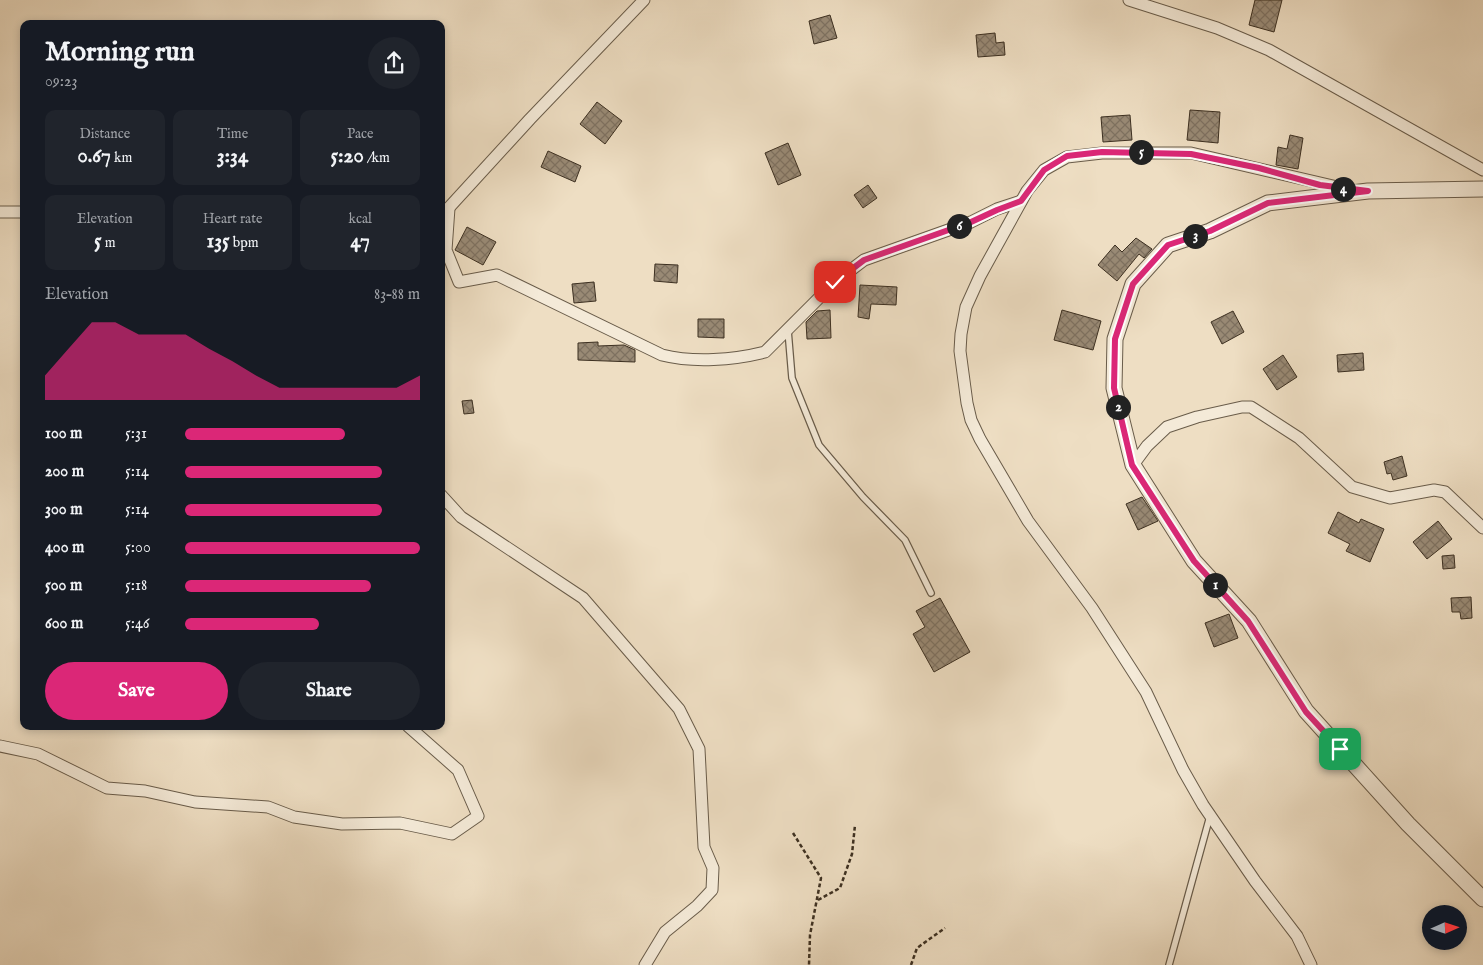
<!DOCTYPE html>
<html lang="en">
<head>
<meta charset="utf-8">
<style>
	body { margin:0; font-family:"IM FELL English",serif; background:#20242c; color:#f1f3f6; height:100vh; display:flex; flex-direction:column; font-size:19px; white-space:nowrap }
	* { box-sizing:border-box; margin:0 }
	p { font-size:16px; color:#9ea1a6 }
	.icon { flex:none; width:28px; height:28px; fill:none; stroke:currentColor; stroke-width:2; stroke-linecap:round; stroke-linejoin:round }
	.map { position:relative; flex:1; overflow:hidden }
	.drawer { position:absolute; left:20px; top:20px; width:425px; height:710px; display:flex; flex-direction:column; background:#171b24; border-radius:10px; box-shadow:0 2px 8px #0003 }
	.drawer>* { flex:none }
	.needle { width:32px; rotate:87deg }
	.fabs { position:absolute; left:1422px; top:905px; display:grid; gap:10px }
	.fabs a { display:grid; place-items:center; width:45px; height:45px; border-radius:50%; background:#171b24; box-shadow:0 2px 8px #0003; font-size:25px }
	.pin { position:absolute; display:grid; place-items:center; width:42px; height:42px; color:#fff; margin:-21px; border-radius:10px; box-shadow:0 2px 8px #0006 }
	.km { position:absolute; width:25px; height:25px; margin:-12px; border-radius:50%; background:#222; color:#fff; font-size:14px; line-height:25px; text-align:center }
	.round { display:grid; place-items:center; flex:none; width:52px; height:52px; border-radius:26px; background:#20242c }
	.summary { display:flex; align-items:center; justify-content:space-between; height:85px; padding:0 25px }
	h1 { font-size:28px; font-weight:800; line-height:38px }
	.stats { display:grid; grid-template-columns:repeat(3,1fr); gap:8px; height:85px; padding:5px 25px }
	.stats div { display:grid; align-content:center; border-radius:10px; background:#20242c; text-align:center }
	.stats b { font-size:21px; font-weight:800 }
	.stats small { font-size:14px; font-weight:400 }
	.stats p { font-size:14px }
	.chart { height:140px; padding:10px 25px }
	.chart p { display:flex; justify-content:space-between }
	.chart svg { width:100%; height:90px; margin-top:5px; fill:#db2777; opacity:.7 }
	.cta { display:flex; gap:10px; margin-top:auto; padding:10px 25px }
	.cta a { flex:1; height:58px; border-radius:30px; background:#db2777; color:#fff; font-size:20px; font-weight:800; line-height:58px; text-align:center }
	.cta a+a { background:#20242c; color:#f1f3f6 }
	ul { padding:0 25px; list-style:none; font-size:16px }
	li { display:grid; grid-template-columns:80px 60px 1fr; align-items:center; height:38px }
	li i { height:12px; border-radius:6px; background:#db2777 }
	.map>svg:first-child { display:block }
	.building { fill:url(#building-cross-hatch); stroke:#3d3021 }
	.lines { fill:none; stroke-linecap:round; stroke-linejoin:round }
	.service-casing { stroke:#695c4a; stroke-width:8 }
	.minor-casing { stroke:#695c4a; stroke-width:13 }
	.tertiary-casing { stroke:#695c4a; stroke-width:17 }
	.path { stroke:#3d3021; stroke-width:2.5; stroke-dasharray:4 2.5; stroke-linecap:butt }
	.service { stroke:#f4ead8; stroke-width:5.5 }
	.minor { stroke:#f4ead8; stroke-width:11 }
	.tertiary { stroke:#f4ead8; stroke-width:15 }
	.route-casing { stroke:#fff; stroke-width:10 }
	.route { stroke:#db2777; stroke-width:6 }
</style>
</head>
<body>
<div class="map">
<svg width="1483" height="965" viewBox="0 0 1483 965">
	<defs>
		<pattern id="building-cross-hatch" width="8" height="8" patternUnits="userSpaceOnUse" patternTransform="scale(1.25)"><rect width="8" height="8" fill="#998a75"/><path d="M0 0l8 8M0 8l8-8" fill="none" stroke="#7e7160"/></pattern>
	</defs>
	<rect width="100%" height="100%" fill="#eedec3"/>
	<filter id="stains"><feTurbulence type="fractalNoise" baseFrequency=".004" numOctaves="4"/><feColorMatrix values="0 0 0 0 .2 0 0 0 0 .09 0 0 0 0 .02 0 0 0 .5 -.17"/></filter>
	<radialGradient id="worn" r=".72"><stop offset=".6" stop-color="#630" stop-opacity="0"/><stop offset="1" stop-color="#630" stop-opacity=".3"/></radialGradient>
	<!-- building -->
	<g class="building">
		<path d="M1255 0H1282L1274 32 1249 25Z"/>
		<path d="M830 15 837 38 814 44 809 21Z"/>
		<path d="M995 33 996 43 1004 42 1005 55 978 57 976 35Z"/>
		<path d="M597 102 622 121 605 144 580 124Z"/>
		<path d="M1190 110 1220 112 1218 143 1187 140Z"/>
		<path d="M1130 115 1132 140 1103 142 1101 117Z"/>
		<path d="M1290 135 1303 138 1298 169 1276 165 1278 147 1287 149Z"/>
		<path d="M788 143 801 175 778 185 765 153Z"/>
		<path d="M548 151 581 166 575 182 541 167Z"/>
		<path d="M868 185 877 198 863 208 854 195Z"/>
		<path d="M467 227 496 242 483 265 455 250Z"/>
		<path d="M1136 238 1152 249 1144 258 1139 254 1117 281 1098 265 1115 245 1122 252Z"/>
		<path d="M655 264 678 265 677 283 654 281Z"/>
		<path d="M594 282 596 301 574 303 572 284Z"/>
		<path d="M860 285 897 287 896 305 871 304 869 319 858 317Z"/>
		<path d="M830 310 831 338 807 339 806 322 817 311Z"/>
		<path d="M1062 310 1101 321 1093 350 1054 340Z"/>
		<path d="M1233 311 1244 332 1222 344 1211 322Z"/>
		<path d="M698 319H724V338L698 337Z"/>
		<path d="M598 342V346L624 345 635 350V362L578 360V343Z"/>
		<path d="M1363 353 1364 370 1338 372 1337 355Z"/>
		<path d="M1283 355 1297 377 1277 390 1263 369Z"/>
		<path d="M472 400 474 413 464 414 462 401Z"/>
		<path d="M1402 456 1407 476 1393 480 1391 473 1387 474 1384 462Z"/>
		<path d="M1142 497 1158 521 1138 530 1126 504Z"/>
		<path d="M1338 512 1359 523 1361 519 1384 529 1370 562 1346 551 1350 544 1328 533Z"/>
		<path d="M1438 521 1452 539 1427 559 1413 542Z"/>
		<path d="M1454 555 1455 568 1443 569 1442 556Z"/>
		<path d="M1471 597 1472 618 1461 619 1460 612H1452L1451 598Z"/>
		<path d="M940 598 970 652 934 672 913 634 925 627 916 611Z"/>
		<path d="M1229 614 1238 638 1214 647 1205 623Z"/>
	</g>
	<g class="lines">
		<defs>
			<g id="service">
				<path d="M788 330 792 378 819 445 863 497 905 540 931 593"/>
				<path d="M1169 965 1210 816"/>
			</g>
			<g id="minor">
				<path d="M1129 0 1217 28 1269 50 1483 170"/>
				<path d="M449 208 446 250 459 282 497 275 662 355C694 363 733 360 765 352L835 282 864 260 971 222 997 209 1021 201"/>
				<path d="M0 212H24"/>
				<path d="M444 213 530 119 644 0"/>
				<path d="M1133 465 1147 446 1167 427 1197 417 1242 407H1251L1299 438 1352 487 1390 498 1434 490 1445 492 1483 528"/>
				<path d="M441 495 461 517 583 598 679 709 699 749 704 847 713 868 712 890 697 906 665 932 645 965"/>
				<path d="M0 746 38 754 107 788 145 791 195 802 268 807 294 817 342 824 400 823 452 834 478 816 458 770 408 726"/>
				<path d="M1311 965 1297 936 1255 881 1203 805 1183 770 1146 692 1092 608 1028 521 980 439 971 420 967 403 960 351 961 334 966 307 980 276 1027 191 1044 170 1067 157 1102 153H1191L1346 189"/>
			</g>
			<path id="tertiary" d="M1483 189 1368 191 1268 203 1210 231 1168 245 1133 284 1115 339 1114 388 1133 465 1194 561 1249 621 1306 711 1408 824 1483 899"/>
		</defs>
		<!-- service casing -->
		<use href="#service" class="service-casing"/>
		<!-- minor casing -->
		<use href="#minor" class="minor-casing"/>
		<!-- tertiary casing -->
		<use href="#tertiary" class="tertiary-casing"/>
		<!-- path -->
		<g class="path">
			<path d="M793 833 821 878 810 935 809 965"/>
			<path d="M818 900 840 888 852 854 855 825"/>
			<path d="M911 965 917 948 945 928"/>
		</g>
		<!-- service -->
		<use href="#service" class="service"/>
		<!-- minor -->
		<use href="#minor" class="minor"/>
		<!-- tertiary -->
		<use href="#tertiary" class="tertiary"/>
	</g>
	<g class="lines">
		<defs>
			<path id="route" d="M835 282 864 260 971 222 997 210 1021 201 1044 170 1067 156 1102 152 1191 154 1259 168 1320 185 1368 191 1268 203 1210 231 1168 245 1133 284 1115 339 1114 388 1132 465 1194 561 1248 621 1306 712 1340 749"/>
		</defs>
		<!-- route casing -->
		<use href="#route" class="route-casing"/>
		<!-- route -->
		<use href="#route" class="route"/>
	</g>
	<rect width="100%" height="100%" filter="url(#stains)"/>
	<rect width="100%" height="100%" fill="url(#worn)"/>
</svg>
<div class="fabs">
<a><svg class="needle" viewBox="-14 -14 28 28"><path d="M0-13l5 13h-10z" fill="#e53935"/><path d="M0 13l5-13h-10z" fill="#9ea1a6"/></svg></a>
</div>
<div class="pin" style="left:1340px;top:749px;background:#1e9e55"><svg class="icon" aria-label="arrive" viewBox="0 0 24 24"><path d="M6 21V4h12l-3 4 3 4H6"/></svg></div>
<div class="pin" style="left:835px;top:282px;background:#d93025"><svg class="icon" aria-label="check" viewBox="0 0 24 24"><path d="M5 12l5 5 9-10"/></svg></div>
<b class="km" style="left:1215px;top:585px">1</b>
<b class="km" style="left:1118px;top:407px">2</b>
<b class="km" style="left:1195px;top:236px">3</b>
<b class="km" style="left:1343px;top:189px">4</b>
<b class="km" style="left:1141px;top:152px">5</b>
<b class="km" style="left:959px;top:226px">6</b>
<section class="drawer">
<div class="summary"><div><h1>Morning run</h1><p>09:23</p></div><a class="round"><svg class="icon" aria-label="share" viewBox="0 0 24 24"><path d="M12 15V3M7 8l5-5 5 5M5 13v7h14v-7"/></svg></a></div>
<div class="stats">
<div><p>Distance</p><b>0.67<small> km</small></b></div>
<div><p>Time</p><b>3:34</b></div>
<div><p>Pace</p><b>5:20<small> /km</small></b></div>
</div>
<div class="stats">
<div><p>Elevation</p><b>5<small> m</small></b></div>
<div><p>Heart rate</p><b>135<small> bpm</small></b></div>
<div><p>kcal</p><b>47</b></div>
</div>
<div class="chart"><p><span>Elevation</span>83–88 m</p>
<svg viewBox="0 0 160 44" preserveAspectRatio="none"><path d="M0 44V32L10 19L20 6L30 6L40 12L50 12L60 12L70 19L80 25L90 32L100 38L110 38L120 38L130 38L140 38L150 38L160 32V44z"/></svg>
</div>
<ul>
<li><b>100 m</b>5:31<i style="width:68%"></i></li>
<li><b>200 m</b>5:14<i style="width:84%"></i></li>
<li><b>300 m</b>5:14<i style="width:84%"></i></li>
<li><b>400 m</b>5:00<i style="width:100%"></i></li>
<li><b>500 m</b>5:18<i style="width:79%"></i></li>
<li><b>600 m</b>5:46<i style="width:57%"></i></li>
</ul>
<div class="cta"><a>Save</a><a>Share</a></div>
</section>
</div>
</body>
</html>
